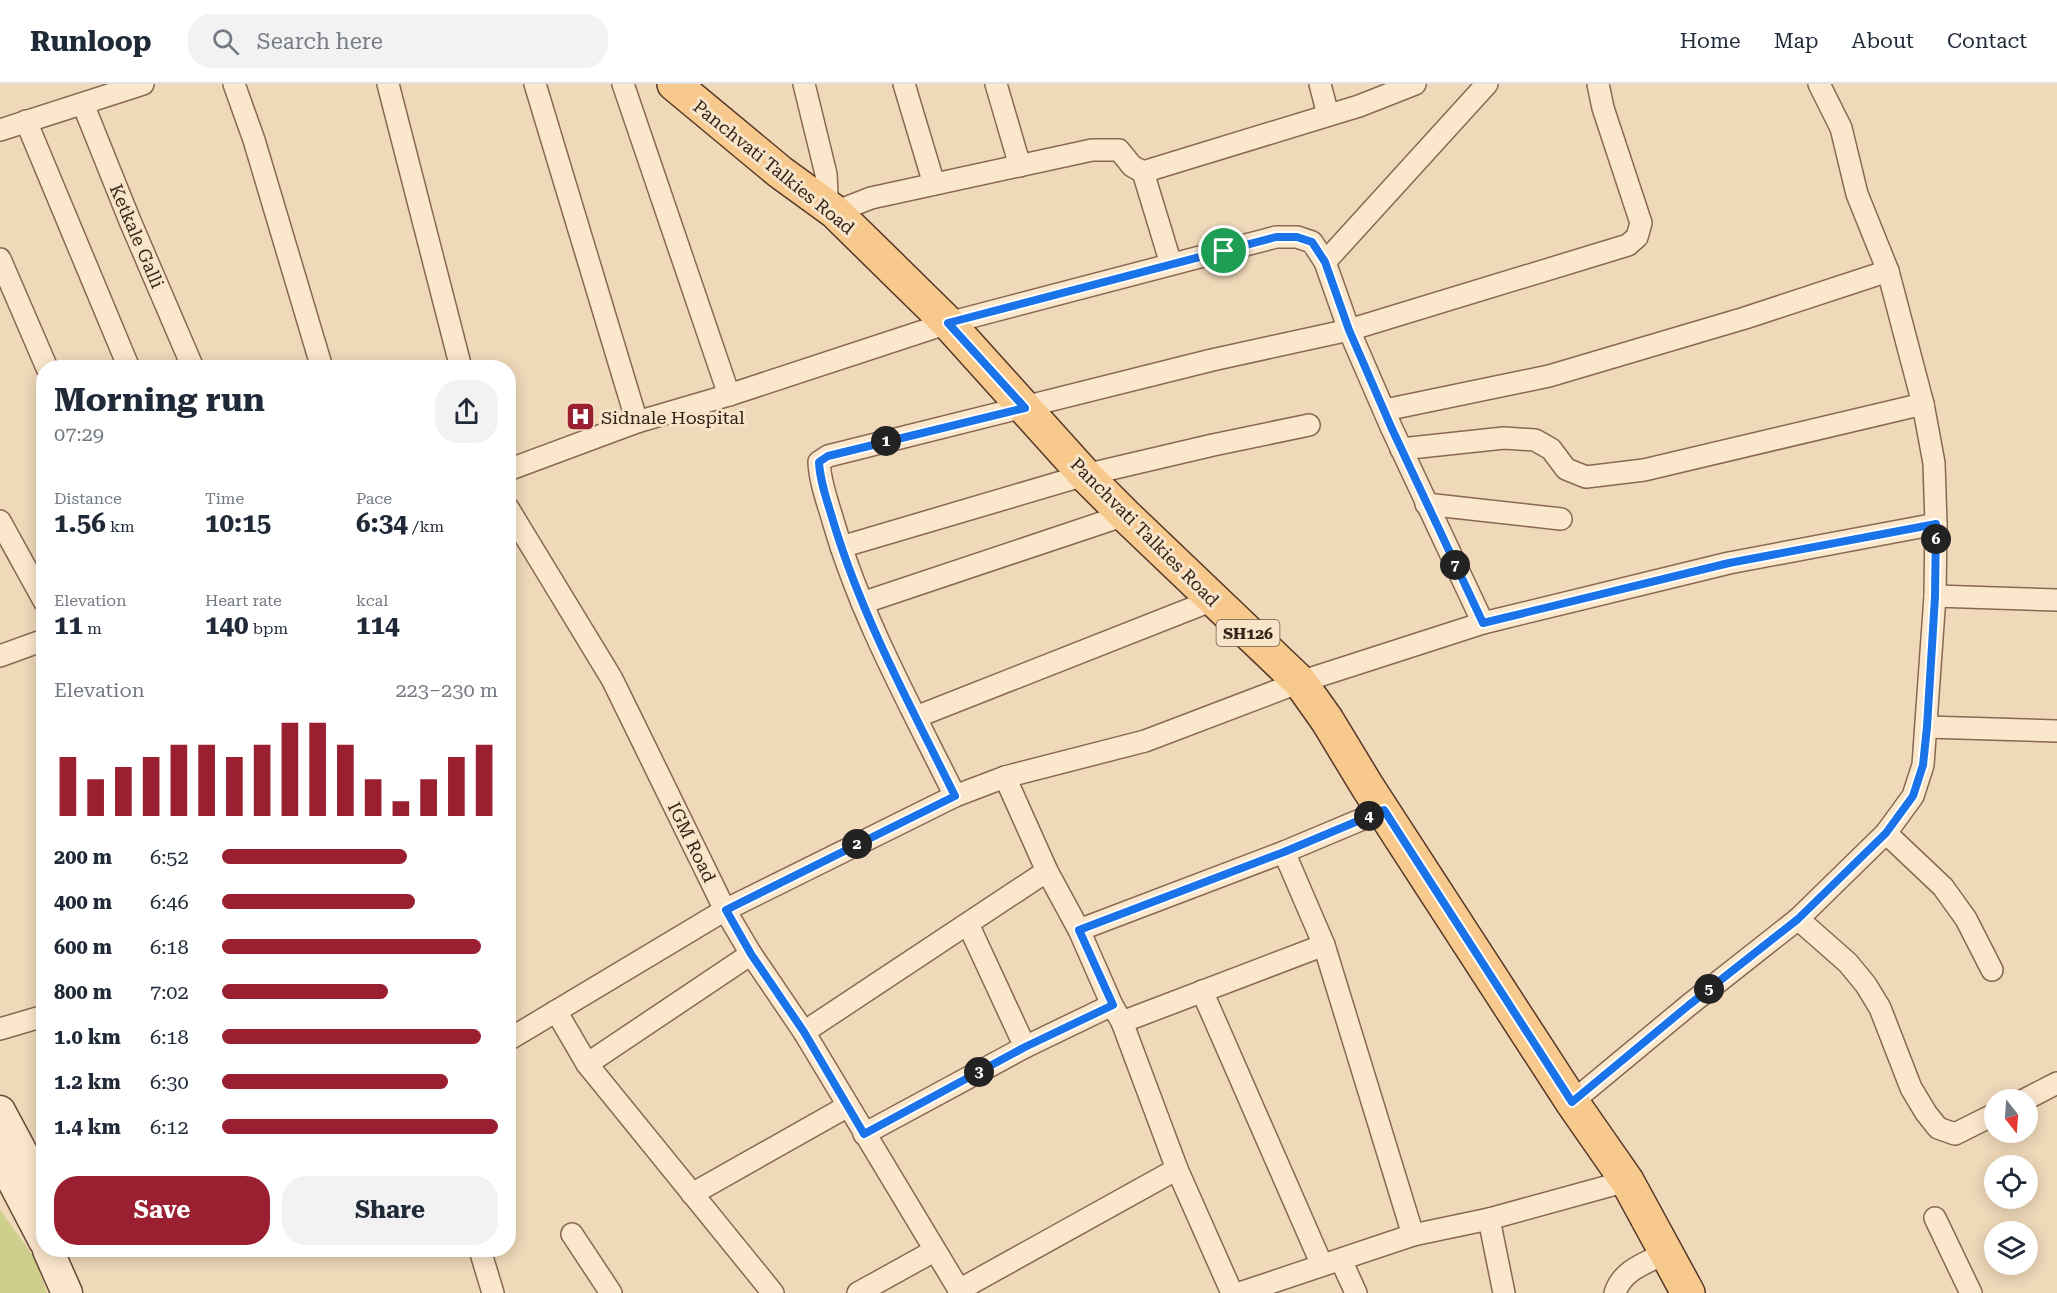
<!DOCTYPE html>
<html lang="en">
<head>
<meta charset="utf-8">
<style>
	body { margin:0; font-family:"Roboto Serif",serif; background:#f2f2f3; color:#1f2937; height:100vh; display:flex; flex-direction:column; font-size:22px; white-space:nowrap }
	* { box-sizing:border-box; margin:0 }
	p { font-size:20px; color:#747a83 }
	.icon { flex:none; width:33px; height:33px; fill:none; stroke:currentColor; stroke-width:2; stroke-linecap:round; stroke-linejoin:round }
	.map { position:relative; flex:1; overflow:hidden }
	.side { position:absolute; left:36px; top:276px; width:480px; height:897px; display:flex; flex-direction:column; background:#fff; border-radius:24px; box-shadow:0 3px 15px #0003 }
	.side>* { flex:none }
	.needle { width:39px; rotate:163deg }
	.tools { position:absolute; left:1984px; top:1005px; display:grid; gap:12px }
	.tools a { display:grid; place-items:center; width:54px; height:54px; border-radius:50%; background:#fff; box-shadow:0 3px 15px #0003; font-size:30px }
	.pin { position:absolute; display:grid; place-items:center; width:51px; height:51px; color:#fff; margin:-26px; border:3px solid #fff; border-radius:50%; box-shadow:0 2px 6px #0007 }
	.km { position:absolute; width:30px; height:30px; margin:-15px; border-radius:50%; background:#222; color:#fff; font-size:16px; line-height:30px; text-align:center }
	.round { display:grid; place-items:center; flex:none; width:63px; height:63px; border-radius:24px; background:#f2f2f3 }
	.head { display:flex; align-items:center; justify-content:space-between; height:102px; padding:0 18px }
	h1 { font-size:33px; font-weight:700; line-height:45px }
	.metrics { display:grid; grid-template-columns:repeat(3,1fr); gap:9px; height:102px; padding:6px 18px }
	.metrics div { display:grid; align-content:center }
	.metrics b { font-size:26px; font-weight:700 }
	.metrics small { font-size:16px; font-weight:400 }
	.metrics p { font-size:16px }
	.chart { height:168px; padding:12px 18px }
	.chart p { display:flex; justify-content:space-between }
	.chart svg { width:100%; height:108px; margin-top:6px; stroke:#9a1f30; stroke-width:6 }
	.action { display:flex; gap:12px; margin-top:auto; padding:12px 18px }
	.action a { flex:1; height:69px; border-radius:24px; background:#9a1f30; color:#fff; font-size:24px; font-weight:700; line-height:69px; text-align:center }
	.action a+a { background:#f2f2f3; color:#1f2937 }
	ul { padding:0 18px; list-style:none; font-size:20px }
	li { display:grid; grid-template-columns:96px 72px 1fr; align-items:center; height:45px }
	li i { height:15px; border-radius:8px; background:#9a1f30 }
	header { display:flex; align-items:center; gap:36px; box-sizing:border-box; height:84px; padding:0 30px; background:#fff; border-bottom:2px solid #e0e1e3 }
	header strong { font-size:28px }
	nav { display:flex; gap:33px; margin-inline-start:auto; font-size:21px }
	.search { width:420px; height:54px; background:#f2f2f3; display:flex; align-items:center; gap:15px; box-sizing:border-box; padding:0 21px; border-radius:24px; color:#747a83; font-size:22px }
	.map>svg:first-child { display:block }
	.green { fill:#cece8d }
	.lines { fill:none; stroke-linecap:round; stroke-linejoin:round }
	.minor-casing { stroke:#886853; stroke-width:24 }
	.secondary-casing { stroke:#694937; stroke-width:33 }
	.primary-casing { stroke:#543728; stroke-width:36 }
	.minor { stroke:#fbe7cc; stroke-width:21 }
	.secondary { stroke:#fbe7cc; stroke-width:30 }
	.primary { stroke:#f8c98c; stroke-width:33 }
	.route-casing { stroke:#fff; stroke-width:12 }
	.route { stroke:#1a73e8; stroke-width:8 }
	.labels { text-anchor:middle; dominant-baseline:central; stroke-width:6; stroke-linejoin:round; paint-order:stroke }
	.shield { fill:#f7e4c9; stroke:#6f5d4e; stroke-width:1.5 }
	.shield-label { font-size:16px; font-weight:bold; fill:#352319 }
	.street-label { font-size:18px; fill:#352319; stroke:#f7e4c9 }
	.poi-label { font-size:18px; fill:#352319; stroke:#f7e4c9; text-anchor:start }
</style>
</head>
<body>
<header>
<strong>Runloop</strong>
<div class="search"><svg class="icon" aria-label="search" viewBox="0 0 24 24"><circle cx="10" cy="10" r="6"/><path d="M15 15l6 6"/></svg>Search here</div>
<nav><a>Home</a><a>Map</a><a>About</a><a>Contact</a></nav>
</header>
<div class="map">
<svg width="2057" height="1209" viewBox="0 0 2057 1209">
	<rect width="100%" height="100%" fill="#f0d9b9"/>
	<!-- green -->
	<path class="green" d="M0 1126 36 1176 47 1209H0Z"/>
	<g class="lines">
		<defs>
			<g id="minor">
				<path d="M234 0 254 56 322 284"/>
				<path d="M388 0 461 284"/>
				<path d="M535 0 637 338"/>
				<path d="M623 0 729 311"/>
				<path d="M804 0 826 90 827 110 822 117"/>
				<path d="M904 0 934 100"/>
				<path d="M996 0 1020 82"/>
				<path d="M1320 0 1328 31"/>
				<path d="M83 20 130 137 193 284"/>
				<path d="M26 37 129 284"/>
				<path d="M0 46 143 0"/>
				<path d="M1143 88 1171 180"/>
				<path d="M835 128 871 114 1092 66H1119L1132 82 1143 88 1359 22 1415 0"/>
				<path d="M0 175 47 284"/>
				<path d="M1325 178 1487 0"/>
				<path d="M1385 326 1549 292 1745 234 1888 187"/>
				<path d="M1401 365 1504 354 1535 356 1551 365 1566 385 1586 393 1644 386 1923 320"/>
				<path d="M508 386 637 338 729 311 948 239 1276 153H1297L1312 158 1325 178 1349 246 1392 345 1483 539"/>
				<path d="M1426 420 1561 435"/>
				<path d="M508 424 612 595 725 826 751 870 804 948 961 1209"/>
				<path d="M0 437 44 517"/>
				<path d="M841 463 1085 391 1213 361 1309 341"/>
				<path d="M1935 512 2057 516"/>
				<path d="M862 519 1125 431"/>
				<path d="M0 572 44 556"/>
				<path d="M916 633 1213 516"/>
				<path d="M1927 643 2057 647"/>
				<path d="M1005 693 1047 787 1079 846 1112 921 1122 938 1177 1085 1232 1209"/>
				<path d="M955 712C911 623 862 535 834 440 828 419 820 399 819 378L828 372 1212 276 1349 246 1628 161 1637 153 1641 139 1603 24 1598 0"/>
				<path d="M1886 749 1943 803 1966 835 1992 886"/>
				<path d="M1284 768 1324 861"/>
				<path d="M1798 835 1848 879 1866 901 1880 924 1911 1004 1926 1029 1938 1044 1955 1050 1995 1030"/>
				<path d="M968 840 1025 963"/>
				<path d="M1079 846 1284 768 1384 726"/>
				<path d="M1202 907 1322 1181"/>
				<path d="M556 927 587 980 773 1209"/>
				<path d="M1122 938 1324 861 1413 1151"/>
				<path d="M0 945 44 932"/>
				<path d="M804 948 1047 787"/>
				<path d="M508 956 725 826 955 712 1005 693 1145 657 1300 598 1483 539 1729 479 1936 440"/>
				<path d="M587 980 751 870"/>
				<path d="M2024 1016 2057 999"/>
				<path d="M1572 1018 1689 921 1798 835 1886 749 1913 712 1923 681 1935 512 1936 440 1934 379 1923 320 1888 187 1857 110 1841 44 1819 0"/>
				<path d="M864 1050 1025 963 1112 921"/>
				<path d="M692 1110 848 1022"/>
				<path d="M1935 1134 1971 1209"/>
				<path d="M1489 1135 1504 1209"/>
				<path d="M572 1150 611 1209"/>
				<path d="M480 1166 493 1209"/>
				<path d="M1341 1176 1356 1209"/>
				<path d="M959 1206 1177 1085"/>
				<path d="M858 1209 934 1167"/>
				<path d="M1240 1209 1413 1151 1489 1135 1627 1097"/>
				<path d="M1615 1209C1622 1186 1646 1179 1666 1169"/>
			</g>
			<g id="secondary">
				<path d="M0 1027 44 1109"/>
				<path d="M0 1073 44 1157"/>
				<path d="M48 1166 67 1209"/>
			</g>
			<path id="primary" d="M674 0 780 88 835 128 948 239 1085 391 1125 431 1300 598 1327 636 1367 702 1572 1018 1627 1097 1688 1209"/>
		</defs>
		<!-- minor casing -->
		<use href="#minor" class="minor-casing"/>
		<!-- secondary casing -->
		<use href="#secondary" class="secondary-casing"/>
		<!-- primary casing -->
		<use href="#primary" class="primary-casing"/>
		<!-- minor -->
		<use href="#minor" class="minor"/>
		<!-- secondary -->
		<use href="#secondary" class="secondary"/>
		<!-- primary -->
		<use href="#primary" class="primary"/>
	</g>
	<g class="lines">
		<defs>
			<path id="route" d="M1276 153H1297L1312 158 1325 178 1349 246 1392 345 1483 539 1729 479 1936 440 1935 513 1927 643 1923 681 1913 712 1886 749 1798 835 1689 921 1572 1018 1384 726 1284 768 1079 846 1113 921 1025 963 864 1050 804 948 751 870 726 826 955 712C911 623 863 535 834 440 828 419 820 399 819 378L828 372 1025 324 948 239Z"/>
		</defs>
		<!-- route casing -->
		<use href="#route" class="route-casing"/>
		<!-- route -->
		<use href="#route" class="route"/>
	</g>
	<!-- icons -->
	<defs>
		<symbol id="hospital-square" viewBox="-11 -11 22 22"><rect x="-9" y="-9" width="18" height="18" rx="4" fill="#9a1f30" stroke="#f7e4c9"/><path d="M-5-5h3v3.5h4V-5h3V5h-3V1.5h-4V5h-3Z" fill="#fff"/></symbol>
	</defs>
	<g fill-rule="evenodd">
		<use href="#hospital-square" x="564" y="316" width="33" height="33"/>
	</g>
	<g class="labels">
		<!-- shield labels -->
		<rect class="shield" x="1216.5" y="536" width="63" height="26" rx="4.5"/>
		<g class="shield-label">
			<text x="1248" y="549">SH126</text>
		</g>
		<!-- street labels -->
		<g class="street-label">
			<text transform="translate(774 83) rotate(39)">Panchvati Talkies Road</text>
			<text transform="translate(137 152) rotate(67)">Ketkale Galli</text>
			<text transform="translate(1145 448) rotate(45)">Panchvati Talkies Road</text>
			<text transform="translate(692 758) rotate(64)">IGM Road</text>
		</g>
		<!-- poi labels -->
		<g class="poi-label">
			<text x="601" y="333">Sidnale Hospital</text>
		</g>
	</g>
</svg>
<div class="tools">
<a><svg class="needle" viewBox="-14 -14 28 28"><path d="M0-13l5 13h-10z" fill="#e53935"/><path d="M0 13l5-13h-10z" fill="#747a83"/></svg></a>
<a><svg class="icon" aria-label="locate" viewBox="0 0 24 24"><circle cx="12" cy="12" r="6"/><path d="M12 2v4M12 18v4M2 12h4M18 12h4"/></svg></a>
<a><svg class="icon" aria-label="layers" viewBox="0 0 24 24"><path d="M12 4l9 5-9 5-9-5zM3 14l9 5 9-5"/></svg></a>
</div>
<div class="pin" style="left:1224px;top:167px;background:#1e9e55"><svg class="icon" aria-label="arrive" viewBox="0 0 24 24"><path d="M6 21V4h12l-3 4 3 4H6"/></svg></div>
<b class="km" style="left:886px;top:357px">1</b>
<b class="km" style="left:857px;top:760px">2</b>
<b class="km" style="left:979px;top:988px">3</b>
<b class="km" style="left:1369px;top:732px">4</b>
<b class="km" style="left:1709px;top:905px">5</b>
<b class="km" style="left:1936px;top:455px">6</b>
<b class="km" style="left:1455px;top:481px">7</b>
<section class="side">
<div class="head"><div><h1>Morning run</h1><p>07:29</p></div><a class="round"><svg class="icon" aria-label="share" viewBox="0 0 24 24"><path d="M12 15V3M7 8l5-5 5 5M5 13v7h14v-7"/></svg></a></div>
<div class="metrics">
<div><p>Distance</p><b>1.56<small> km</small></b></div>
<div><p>Time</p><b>10:15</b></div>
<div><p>Pace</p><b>6:34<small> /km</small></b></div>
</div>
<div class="metrics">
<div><p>Elevation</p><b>11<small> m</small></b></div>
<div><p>Heart rate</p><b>140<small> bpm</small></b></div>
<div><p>kcal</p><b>114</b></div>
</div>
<div class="chart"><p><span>Elevation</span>223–230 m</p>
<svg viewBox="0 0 160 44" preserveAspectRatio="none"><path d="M5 44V20M15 44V29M25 44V24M35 44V20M45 44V15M55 44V15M65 44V20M75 44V15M85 44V6M95 44V6M105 44V15M115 44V29M125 44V38M135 44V29M145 44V20M155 44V15"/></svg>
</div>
<ul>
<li><b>200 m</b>6:52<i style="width:67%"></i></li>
<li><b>400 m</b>6:46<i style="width:70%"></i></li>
<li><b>600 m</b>6:18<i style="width:94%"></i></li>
<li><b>800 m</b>7:02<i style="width:60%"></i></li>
<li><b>1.0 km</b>6:18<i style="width:94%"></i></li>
<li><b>1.2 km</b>6:30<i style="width:82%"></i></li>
<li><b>1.4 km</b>6:12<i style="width:100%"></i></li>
</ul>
<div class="action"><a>Save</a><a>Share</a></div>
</section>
</div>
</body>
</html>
